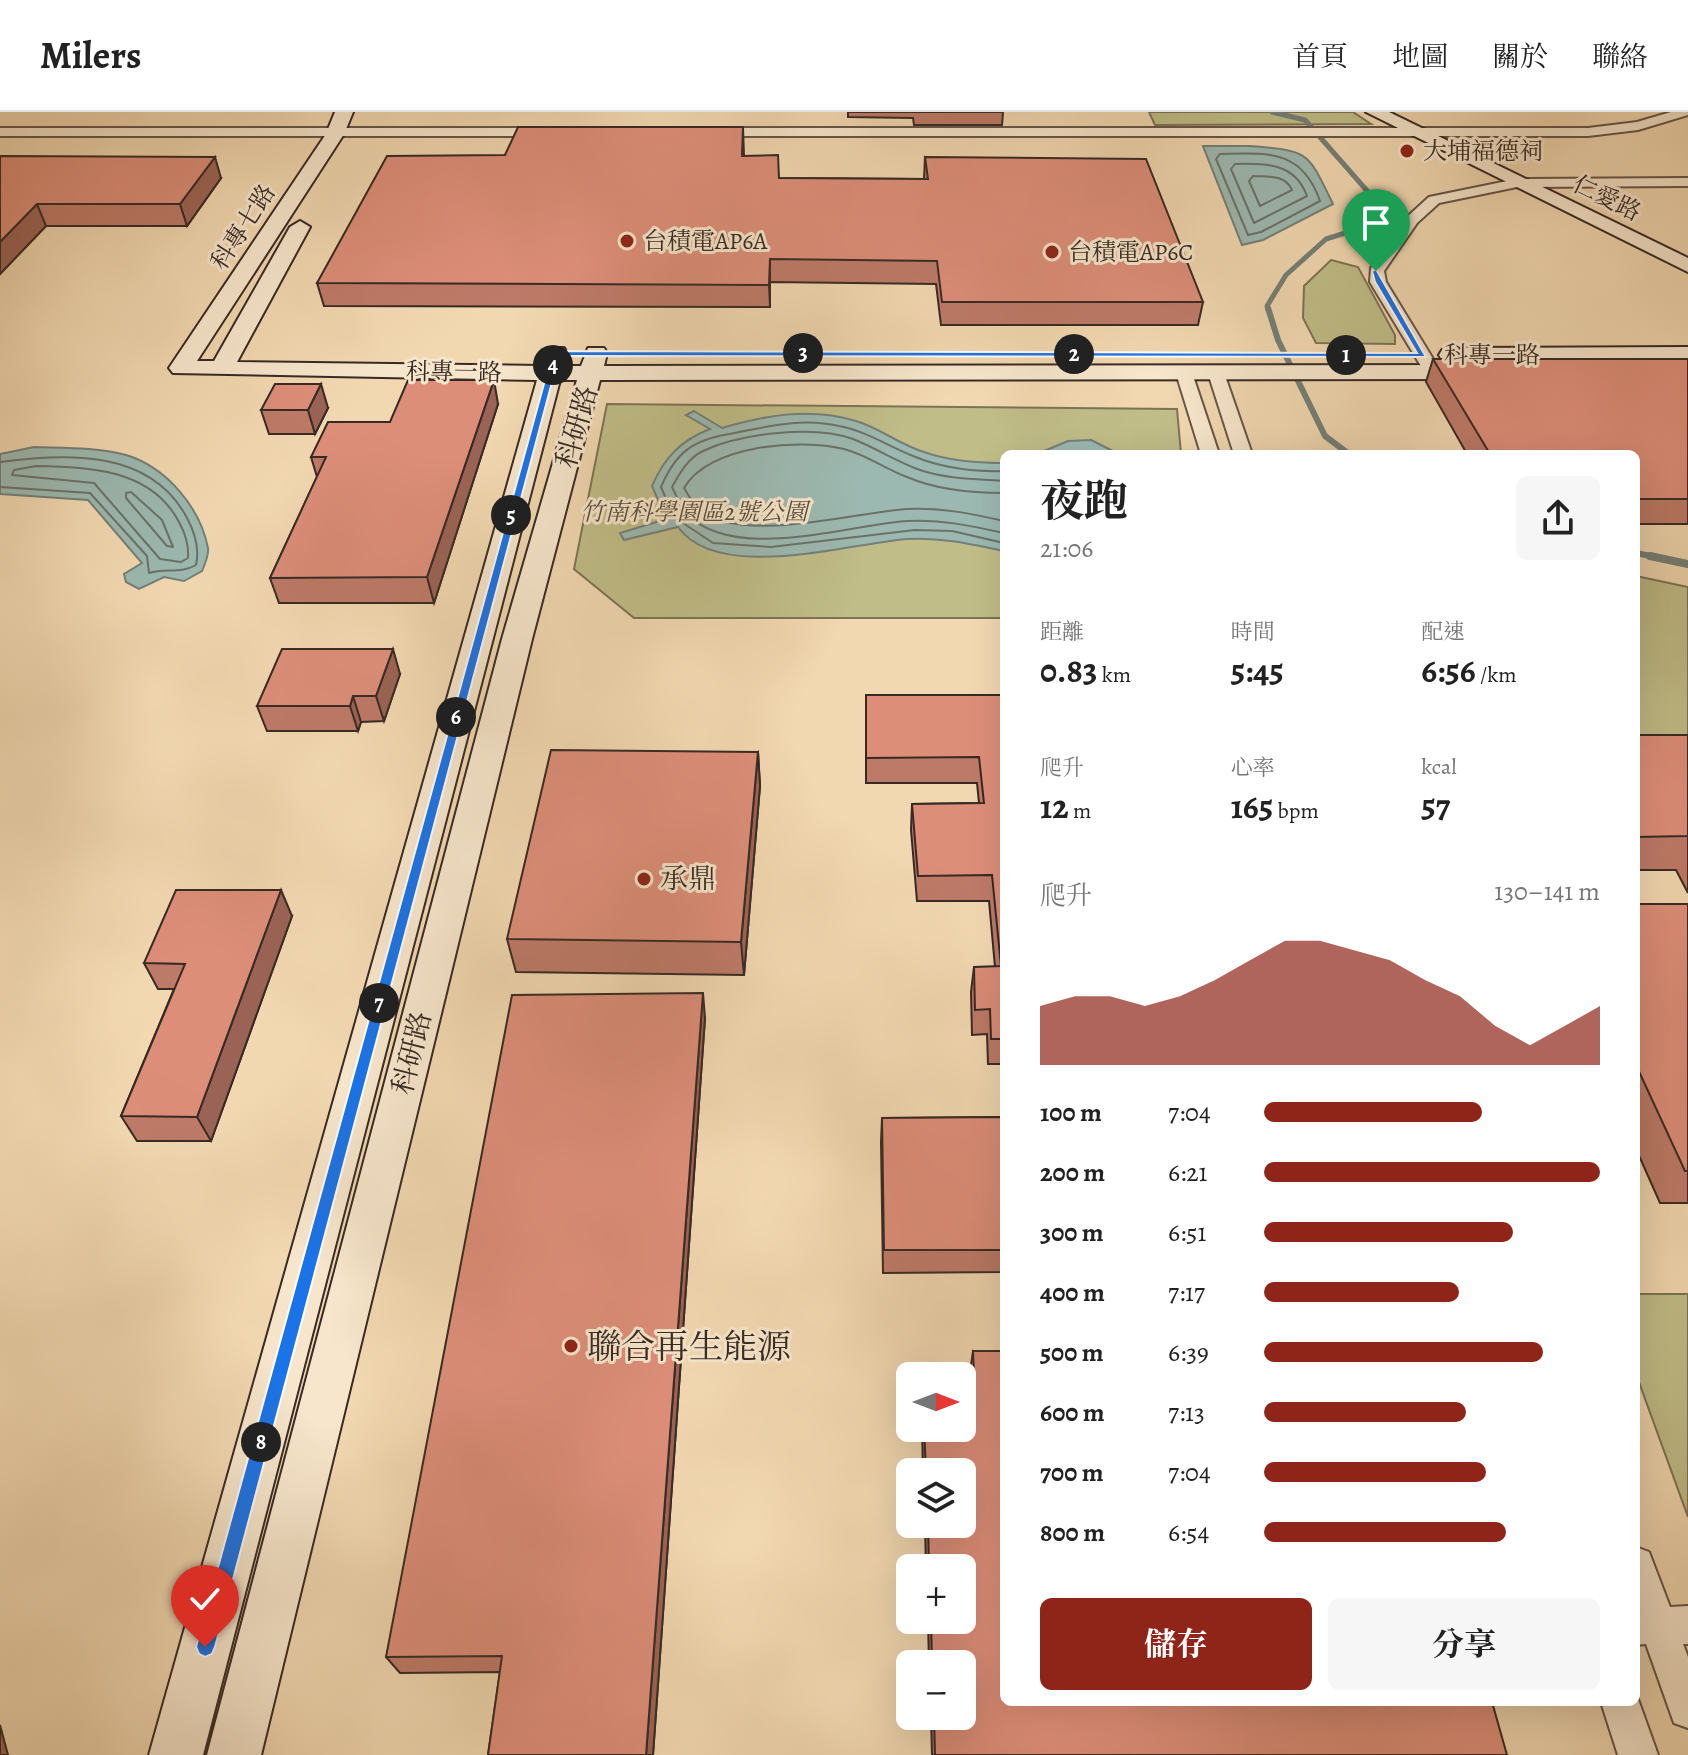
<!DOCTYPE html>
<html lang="zh-TW">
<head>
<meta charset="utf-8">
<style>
	body { margin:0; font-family:Alegreya,"Noto Serif TC",serif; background:#f6f6f6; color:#222; height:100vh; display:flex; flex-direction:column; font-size:30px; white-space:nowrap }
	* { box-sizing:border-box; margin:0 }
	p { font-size:26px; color:#767676 }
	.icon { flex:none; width:44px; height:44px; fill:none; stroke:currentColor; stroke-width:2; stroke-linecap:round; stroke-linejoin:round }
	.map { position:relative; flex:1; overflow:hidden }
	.panel { position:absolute; left:1000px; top:338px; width:640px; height:1256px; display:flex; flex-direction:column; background:#fff; border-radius:12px; box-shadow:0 8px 32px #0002 }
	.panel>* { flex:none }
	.needle { width:52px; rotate:90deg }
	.controls { position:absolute; left:896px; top:1250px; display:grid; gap:16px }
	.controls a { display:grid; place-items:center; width:80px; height:80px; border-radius:12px; background:#fff; box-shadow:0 8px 32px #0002; font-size:40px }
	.pin { position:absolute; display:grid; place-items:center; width:68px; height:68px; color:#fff; margin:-82px -34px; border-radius:50% 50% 50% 0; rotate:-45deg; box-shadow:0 0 8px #0007 }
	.pin .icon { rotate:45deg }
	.km { position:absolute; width:40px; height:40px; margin:-20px; border-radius:50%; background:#222; color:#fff; font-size:22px; line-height:40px; text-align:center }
	.round { display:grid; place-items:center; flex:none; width:84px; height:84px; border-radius:12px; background:#f6f6f6 }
	.overview { display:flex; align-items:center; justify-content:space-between; height:136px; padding:0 40px }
	h1 { font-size:44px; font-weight:700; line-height:60px }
	.figures { display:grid; grid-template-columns:repeat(3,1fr); gap:12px; height:136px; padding:8px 40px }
	.figures div { display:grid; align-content:center }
	.figures b { font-size:34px; font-weight:700 }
	.figures small { font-size:22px; font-weight:400 }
	.figures p { font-size:22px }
	.chart { height:224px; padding:16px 40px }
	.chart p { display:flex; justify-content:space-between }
	.chart svg { width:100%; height:144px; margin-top:8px; fill:#8f2418; opacity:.7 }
	.cta { display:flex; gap:16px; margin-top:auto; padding:16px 40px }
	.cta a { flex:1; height:92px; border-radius:12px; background:#8f2418; color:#fff; font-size:32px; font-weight:700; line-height:92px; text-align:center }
	.cta a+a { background:#f6f6f6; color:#222 }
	ul { padding:0 40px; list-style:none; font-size:26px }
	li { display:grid; grid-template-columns:128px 96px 1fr; align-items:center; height:60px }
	li i { height:20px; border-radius:10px; background:#8f2418 }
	header { display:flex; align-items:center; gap:48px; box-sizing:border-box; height:112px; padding:0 40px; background:#fff; border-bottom:2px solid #e0e0e0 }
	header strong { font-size:38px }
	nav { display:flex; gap:44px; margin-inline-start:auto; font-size:28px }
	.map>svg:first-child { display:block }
	.green { fill:#c0bd88; stroke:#7c7456; stroke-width:2 }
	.water { fill:#9cb9b1; stroke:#748079; stroke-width:2 }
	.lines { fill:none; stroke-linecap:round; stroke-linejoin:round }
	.shore { stroke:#6a726b; stroke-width:2 }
	.stream-far2 { stroke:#748079; stroke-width:5 }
	.stream-far1 { stroke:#748079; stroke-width:6 }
	.stream { stroke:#748079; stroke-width:8 }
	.street-casing { stroke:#665648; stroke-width:4 }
	.secondary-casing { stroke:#372a25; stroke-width:4 }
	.street { fill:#f7e6cc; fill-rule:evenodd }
	.secondary { fill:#f7e6cc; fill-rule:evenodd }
	.wall { fill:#be7a68; stroke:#372a25; stroke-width:2 }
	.shaded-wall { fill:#9b6355; stroke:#372a25; stroke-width:2 }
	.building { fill:#dd8e79; stroke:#372a25; stroke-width:2 }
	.route { fill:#1a73e8; stroke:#fff; stroke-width:2 }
	.poi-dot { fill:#8f2418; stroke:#f7e6cc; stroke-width:3 }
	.labels { text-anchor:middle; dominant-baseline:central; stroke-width:6; stroke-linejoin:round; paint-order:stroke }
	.far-poi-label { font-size:24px; fill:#372a25; stroke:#f7e6cc; text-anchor:start }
	.far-street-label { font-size:24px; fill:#372a25; stroke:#f7e6cc }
	.far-park-label { font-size:24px; font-style:italic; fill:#594f3e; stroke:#f7e6cc }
	.street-label { font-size:28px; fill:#372a25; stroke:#f7e6cc }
	.poi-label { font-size:28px; fill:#372a25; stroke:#f7e6cc; text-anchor:start }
	.near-poi-label { font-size:34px; fill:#372a25; stroke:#f7e6cc; text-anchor:start }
</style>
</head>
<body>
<header>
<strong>Milers</strong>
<nav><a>首頁</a><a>地圖</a><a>關於</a><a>聯絡</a></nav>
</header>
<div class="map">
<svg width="1688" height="1643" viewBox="0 0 1688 1643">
	<rect width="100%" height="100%" fill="#f2d8b1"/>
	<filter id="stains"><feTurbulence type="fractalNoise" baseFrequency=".0025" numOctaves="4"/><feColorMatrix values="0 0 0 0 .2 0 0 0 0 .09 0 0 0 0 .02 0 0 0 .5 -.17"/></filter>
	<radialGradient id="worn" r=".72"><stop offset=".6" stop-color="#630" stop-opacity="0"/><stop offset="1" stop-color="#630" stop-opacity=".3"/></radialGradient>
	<!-- green -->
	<g class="green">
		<path d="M1149 0H1353L1371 12 1155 13Z"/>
		<path d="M1331 148 1358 155 1395 223V232L1316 231 1303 206 1304 174Z"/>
		<path d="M607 292 1177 297 1181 342H1004V506H634L574 457Z"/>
		<path d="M1636 464 1688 475V633H1636Z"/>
		<path d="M1636 1182H1688V1405L1636 1262Z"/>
	</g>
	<!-- water -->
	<g class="water">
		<path d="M1250 34C1310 39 1307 39 1333 92L1263 128 1242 133 1203 34Z"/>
		<path d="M694 299 722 316C766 303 811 295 856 309 880 316 900 333 924 340 949 349 978 351 1004 351V439C971 432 941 425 907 427 847 432 718 471 678 415L624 428 620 421 666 407 652 374C664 346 681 328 710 317L686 303Z"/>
		<path d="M1091 328 1119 342H1037L1068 329Z"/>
		<path d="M34 335C65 336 96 335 126 343 166 355 200 395 208 436 209 443 205 452 202 459L184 469 164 465 139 477 126 470 124 462 142 451 88 388 0 382V342Z"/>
	</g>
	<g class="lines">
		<!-- shore -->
		<g class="shore">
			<path d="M1220 42C1268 41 1302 37 1320 89L1261 120 1248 123 1216 47Z"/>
			<path d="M1235 52C1266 51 1295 51 1307 84L1254 111 1231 57Z"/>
			<path d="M1253 64C1268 65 1285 62 1292 78L1260 94 1249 69Z"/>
			<path d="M0 350C66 341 151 337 187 406 195 421 200 436 196 453 180 462 166 456 149 461L147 444 90 381 0 375"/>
			<path d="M36 354C90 355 151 357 179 410 185 421 189 433 188 446L181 450 160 447 94 371 12 363 14 358Z"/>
			<path d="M1004 359C973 360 942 356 913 344 888 334 866 319 839 314 801 305 766 315 729 322 693 328 676 340 661 375L674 405 713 431 771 435 915 418 952 419 1004 431"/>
			<path d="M1004 369C976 367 946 367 920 358 897 350 876 336 853 327 814 313 741 321 703 339 688 346 680 361 672 375 676 383 681 395 687 402 734 451 848 413 907 409 940 407 972 414 1004 421"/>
			<path d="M131 380 162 408 173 435 167 434 126 386V381Z"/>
			<path d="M1004 381C971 381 937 378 907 365 885 357 867 343 844 337 800 326 709 333 684 376 688 382 692 391 698 396 739 434 856 400 907 397 940 395 973 402 1004 409"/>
		</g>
		<!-- stream-far2 -->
		<path class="stream-far2" d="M1268 198 1267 194 1286 163 1326 127 1374 112 1376 89 1305 8 1272 0"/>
		<!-- stream-far1 -->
		<g class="stream-far1">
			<path d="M1268 196 1278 228 1325 324 1349 342"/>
			<path d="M1636 441 1660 446"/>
		</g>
		<!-- stream -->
		<path class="stream" d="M1650 444 1688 452"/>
		<defs>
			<g id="street">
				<path d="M1671 0H1688V3L1638 18 1588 24H708L702 20 708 16H1588L1637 10Z"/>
				<path d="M0 16H548L554 20 548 24H0Z"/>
				<path d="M1688 66V74L1517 75 1439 91 1417 111 1384 159 1386 170 1441 260 1439 264H1427L1370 170 1371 156 1407 105 1429 85 1517 67Z"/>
				<path d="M1184 256 1192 261 1219 342H1201L1176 261Z"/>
				<path d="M1216 256 1224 261 1252 342H1234L1208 261Z"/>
				<path d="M1636 1435 1649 1440 1670 1495 1688 1494V1532H1683L1688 1545V1616L1674 1611 1646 1532 1636 1533Z"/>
				<path d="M1636 1582 1639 1590 1658 1643H1618L1601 1590H1636Z"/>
			</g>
			<g id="secondary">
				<path d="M335 0H353L344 22 197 249H214L290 115 300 109 310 115 237 250 541 254 548 236H564L567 241 564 254H581L588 236H604L607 241 604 254 1479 253 1487 255 1491 260 1487 265 1479 267 600 268 532 527 261 1643H207L502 527 577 268H560L203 1643H149L537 268 173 261 169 256 326 22Z"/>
				<path d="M1366 0H1389L1688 146V160Z"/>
				<path d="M1688 235V249L1450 250 1442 248 1439 243 1442 238 1450 236Z"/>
			</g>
		</defs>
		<!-- street casing -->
		<use href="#street" class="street-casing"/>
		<!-- secondary casing -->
		<use href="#secondary" class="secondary-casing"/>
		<!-- street -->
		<use href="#street" class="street"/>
		<!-- secondary -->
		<use href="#secondary" class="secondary"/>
	</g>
	<!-- wall -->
	<g class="wall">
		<path d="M848 0H1003L1002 13H914L913 6 848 5Z"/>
		<path d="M743 15 744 44 779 66 924 67 925 45 1203 190 1198 213H941L936 172 770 170V195L324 194 317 171 505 43Z"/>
		<path d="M0 44 221 66 187 114H46L0 162Z"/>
		<path d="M1433 247H1688V412H1636V342H1467L1426 270Z"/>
		<path d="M498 292 434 491H279L270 466 317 365 311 345 390 310Z"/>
		<path d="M328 296 315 322H269L261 298Z"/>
		<path d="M400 562 384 609 361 610 358 619H267L257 594Z"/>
		<path d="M866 583H1004V966L1003 952H988L987 922 972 923 971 880 974 855H995L989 789H917L911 718 912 692 979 691 977 671H866Z"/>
		<path d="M1636 623H1688V781L1676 758H1636Z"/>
		<path d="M758 640 760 674 744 863 516 860 507 827Z"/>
		<path d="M1636 792H1688V1091H1660L1636 1037Z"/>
		<path d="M292 804 211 1029H137L121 1004 174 877H158L144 851Z"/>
		<path d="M705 906 653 1643H488L500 1560 400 1561 386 1545Z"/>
		<path d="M1004 1005V1160L883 1161 881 1030 882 1006Z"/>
		<path d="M973 1239 1507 1643H932L931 1604H962V1552H929L928 1508H962V1456H926L925 1412H962V1360H923L922 1316H962Z"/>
	</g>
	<!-- shaded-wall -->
	<g class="shaded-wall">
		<path d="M215 45 221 66 187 114 180 92Z"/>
		<path d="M37 92 46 114 0 162V130Z"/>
		<path d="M770 147V195L769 173Z"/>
		<path d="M494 268 498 292 434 491 427 465Z"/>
		<path d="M321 272 328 296 315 322 308 298Z"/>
		<path d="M393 537 400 562 384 609 376 584Z"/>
		<path d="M353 584 361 610 358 619 350 594Z"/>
		<path d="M758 640 760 674 744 863 741 830Z"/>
		<path d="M281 778 292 804 211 1029 197 1005Z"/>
		<path d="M703 881 705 906 653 1643H646Z"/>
		<path d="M0 1613 8 1643H0Z"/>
	</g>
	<!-- building -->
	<g class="building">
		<path d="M518 15H743L742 44 778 43 779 66 928 67 925 45 1146 47 1203 190H942L937 149 770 147 769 173 317 171 387 44 505 43Z"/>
		<path d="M0 44 215 45 180 92H37L0 130Z"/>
		<path d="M1433 247H1688V387H1636V342H1490Z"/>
		<path d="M408 268H494L427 465 270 466 326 345H311L328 310H390Z"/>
		<path d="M275 272H321L308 298H261Z"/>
		<path d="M282 537H393L376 584H353L350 594H257Z"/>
		<path d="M866 583H1004V927H991L990 897 975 898 974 855 1001 854 992 763 918 764 912 692 984 691 979 645 866 646Z"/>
		<path d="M1636 623H1688V724L1636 725Z"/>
		<path d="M551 638 758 640 741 830 507 827Z"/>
		<path d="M176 778H281L197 1005 121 1004 185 852 144 851Z"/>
		<path d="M1636 792H1688V1059H1685L1636 953Z"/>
		<path d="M703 881 646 1643H488L502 1544 386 1545 512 883Z"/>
		<path d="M1004 1005V1138H884L882 1006Z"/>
		<path d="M973 1239H1004V1590H1492L1507 1643H935L934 1604H962V1552H932L931 1508H962V1456H929L928 1412H962V1360H926L924 1316H962V1264H923V1261H974Z"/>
	</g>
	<!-- route -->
	<path class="route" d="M1376 157 1426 245 559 244 215 1535 212 1542 205 1545 199 1542 196 1535 553 239 1417 241 1375 170 1372 159Z"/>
	<!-- markers -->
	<g class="poi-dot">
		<circle cx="1407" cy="39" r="8"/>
		<circle cx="627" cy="129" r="8"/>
		<circle cx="1052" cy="140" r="8"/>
		<circle cx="644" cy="767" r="8"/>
		<circle cx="571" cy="1234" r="8"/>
	</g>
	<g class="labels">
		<!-- far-poi labels -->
		<g class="far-poi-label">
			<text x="1423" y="39">大埔福德祠</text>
			<text x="643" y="129">台積電AP6A</text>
			<text x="1068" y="140">台積電AP6C</text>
		</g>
		<!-- far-street labels -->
		<g class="far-street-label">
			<text transform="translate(1607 86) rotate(26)">仁愛路</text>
			<text transform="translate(243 115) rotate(-57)">科專七路</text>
			<text x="1492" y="243">科專一路</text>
			<text transform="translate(454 260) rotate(1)">科專一路</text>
		</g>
		<!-- far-park labels -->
		<g class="far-park-label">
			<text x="694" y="400">竹南科學園區2號公園</text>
		</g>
		<!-- street labels -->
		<g class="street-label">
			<text transform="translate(577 315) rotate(-74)">科研路</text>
			<text transform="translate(412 941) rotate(-76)">科研路</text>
		</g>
		<!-- poi labels -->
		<g class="poi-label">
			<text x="660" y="767">承鼎</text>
		</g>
		<!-- near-poi labels -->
		<g class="near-poi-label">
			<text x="587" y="1234">聯合再生能源</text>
		</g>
	</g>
	<rect width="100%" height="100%" filter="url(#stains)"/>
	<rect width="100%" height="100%" fill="url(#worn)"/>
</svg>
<div class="controls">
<a><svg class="needle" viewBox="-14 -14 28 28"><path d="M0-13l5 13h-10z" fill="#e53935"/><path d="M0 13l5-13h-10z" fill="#767676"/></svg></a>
<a><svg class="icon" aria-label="layers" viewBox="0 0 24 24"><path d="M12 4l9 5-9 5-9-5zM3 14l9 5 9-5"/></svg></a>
<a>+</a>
<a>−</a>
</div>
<div class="pin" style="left:1376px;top:159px;background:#1e9e55"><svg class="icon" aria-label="arrive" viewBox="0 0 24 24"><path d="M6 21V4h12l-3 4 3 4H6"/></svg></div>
<div class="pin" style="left:205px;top:1535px;background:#d93025"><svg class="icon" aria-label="check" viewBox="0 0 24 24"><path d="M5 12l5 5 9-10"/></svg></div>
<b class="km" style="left:1346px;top:243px">1</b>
<b class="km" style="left:1074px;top:242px">2</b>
<b class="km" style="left:803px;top:241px">3</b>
<b class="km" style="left:553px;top:253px">4</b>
<b class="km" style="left:511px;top:403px">5</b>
<b class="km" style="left:456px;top:605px">6</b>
<b class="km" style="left:379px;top:891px">7</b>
<b class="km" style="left:261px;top:1330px">8</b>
<section class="panel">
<div class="overview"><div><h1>夜跑</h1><p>21:06</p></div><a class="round"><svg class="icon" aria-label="share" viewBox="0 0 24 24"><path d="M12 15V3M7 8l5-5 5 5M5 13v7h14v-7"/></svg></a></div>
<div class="figures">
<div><p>距離</p><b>0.83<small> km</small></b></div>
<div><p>時間</p><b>5:45</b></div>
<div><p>配速</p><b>6:56<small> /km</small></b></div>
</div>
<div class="figures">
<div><p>爬升</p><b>12<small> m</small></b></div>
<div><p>心率</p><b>165<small> bpm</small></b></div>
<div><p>kcal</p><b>57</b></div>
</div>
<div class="chart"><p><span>爬升</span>130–141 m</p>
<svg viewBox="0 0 160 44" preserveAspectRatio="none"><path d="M0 44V26L10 23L20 23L30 26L40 23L50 18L60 12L70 6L80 6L90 9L100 12L110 18L120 23L130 32L140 38L150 32L160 26V44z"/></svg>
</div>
<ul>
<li><b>100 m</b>7:04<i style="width:65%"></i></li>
<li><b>200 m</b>6:21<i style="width:100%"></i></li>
<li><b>300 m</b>6:51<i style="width:74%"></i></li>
<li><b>400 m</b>7:17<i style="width:58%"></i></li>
<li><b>500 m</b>6:39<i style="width:83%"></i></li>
<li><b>600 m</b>7:13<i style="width:60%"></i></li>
<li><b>700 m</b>7:04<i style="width:66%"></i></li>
<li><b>800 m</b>6:54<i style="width:72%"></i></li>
</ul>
<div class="cta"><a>儲存</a><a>分享</a></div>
</section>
</div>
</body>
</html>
